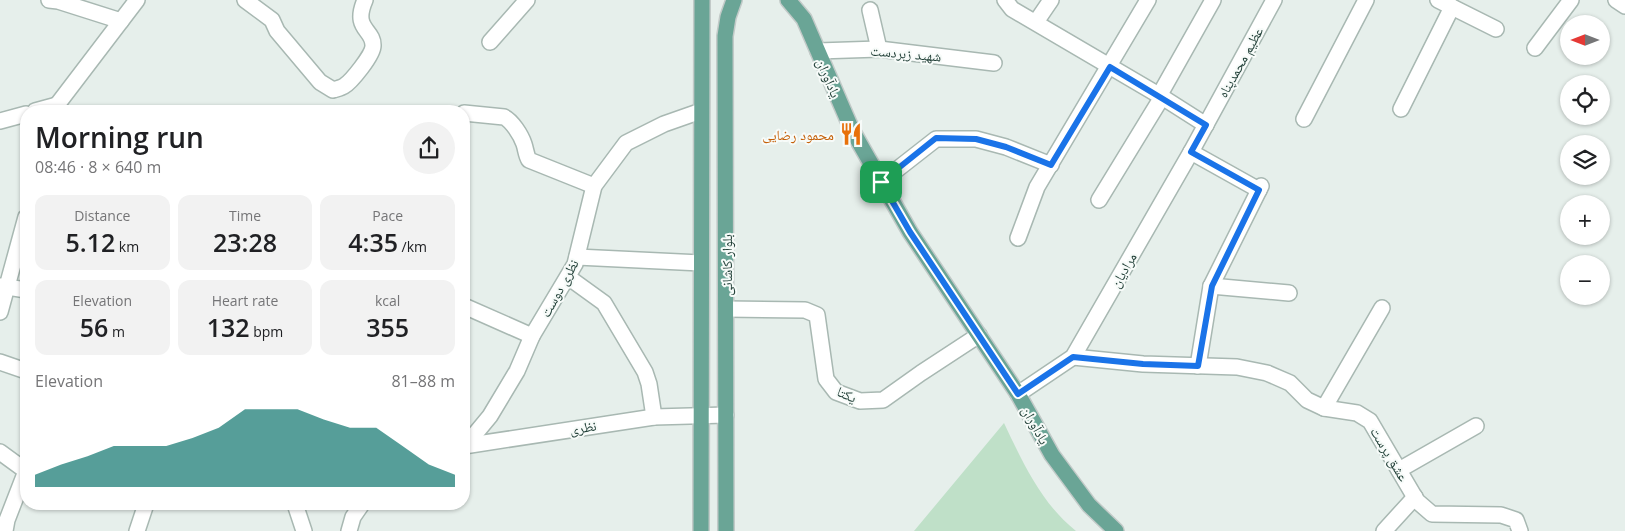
<!DOCTYPE html>
<html lang="en">
<head>
<meta charset="utf-8">
<style>
	body { margin:0; font-family:"Open Sans","Noto Naskh Arabic",sans-serif; background:#f2f2f2; color:#202124; height:100vh; display:flex; flex-direction:column; font-size:19px; white-space:nowrap }
	* { box-sizing:border-box; margin:0 }
	p { font-size:16px; color:#757577 }
	.icon { flex:none; width:28px; height:28px; fill:none; stroke:currentColor; stroke-width:2; stroke-linecap:round; stroke-linejoin:round }
	.map { position:relative; flex:1; overflow:hidden }
	.sheet { position:absolute; left:20px; top:105px; width:450px; height:405px; display:flex; flex-direction:column; background:#fff; border-radius:20px; box-shadow:0 1px 4px #0004 }
	.sheet>* { flex:none }
	.needle { width:32px; rotate:270deg }
	.tools { position:absolute; left:1560px; top:15px; display:grid; gap:10px }
	.tools a { display:grid; place-items:center; width:50px; height:50px; border-radius:50%; background:#fff; box-shadow:0 1px 4px #0004; font-size:25px }
	.pin { position:absolute; display:grid; place-items:center; width:42px; height:42px; color:#fff; margin:-21px; border-radius:10px; box-shadow:0 2px 8px #0006 }
	.round { display:grid; place-items:center; flex:none; width:52px; height:52px; border-radius:26px; background:#f2f2f2 }
	.overview { display:flex; align-items:center; justify-content:space-between; height:85px; padding:0 15px }
	h1 { font-size:28px; font-weight:600; line-height:38px }
	.metrics { display:grid; grid-template-columns:repeat(3,1fr); gap:8px; height:85px; padding:5px 15px }
	.metrics div { display:grid; align-content:center; border-radius:12px; background:#f2f2f2; text-align:center }
	.metrics b { font-size:25px; font-weight:600 }
	.metrics small { font-size:14px; font-weight:400 }
	.metrics p { font-size:14px }
	.chart { height:140px; padding:10px 15px }
	.chart p { display:flex; justify-content:space-between }
	.chart svg { width:100%; height:90px; margin-top:5px; fill:#0f766e; opacity:.7 }
	.map>svg:first-child { display:block }
	.green { fill:#bfe0c8 }
	.lines { fill:none; stroke-linecap:round; stroke-linejoin:round }
	.minor-casing { stroke:#a8b8b2; stroke-width:18 }
	.major-casing { stroke:#c2cac8; stroke-width:18 }
	.minor { stroke:#fff; stroke-width:15 }
	.major { stroke:#6aa596; stroke-width:15 }
	.route-casing { stroke:#fff; stroke-width:10 }
	.route { stroke:#1a73e8; stroke-width:6 }
	.labels { text-anchor:middle; dominant-baseline:central; stroke-width:4; stroke-linejoin:round; paint-order:stroke }
	.street-label { font-size:14px; fill:#24423a; stroke:#f7fbf9 }
	.food-label { font-size:14px; fill:#c56008; stroke:#f7fbf9; text-anchor:end }
</style>
</head>
<body>
<div class="map">
<svg width="1625" height="531" viewBox="0 0 1625 531">
	<rect width="100%" height="100%" fill="#e6efeb"/>
	<!-- green -->
	<path class="green" d="M1004 423C1023 463 1041 503 1076 531H914Z"/>
	<g class="lines">
		<defs>
			<g id="minor">
				<path d="M49 0 58 1 121 21"/>
				<path d="M245 0 272 20 277 31 320 82 333 90C336 89 341 88 344 86 351 82 373 55 373 46 374 29 352 30 365 0"/>
				<path d="M1005 0 1012 9 1162 97 1206 125"/>
				<path d="M1438 0 1496 29"/>
				<path d="M1616 0 1625 6"/>
				<path d="M870 10 879 49"/>
				<path d="M1036 22 1051 0"/>
				<path d="M490 42 527 0"/>
				<path d="M1535 48 1571 0"/>
				<path d="M818 51 879 49 994 63"/>
				<path d="M1159 96 1213 0"/>
				<path d="M1401 109 1452 7"/>
				<path d="M35 111 57 105"/>
				<path d="M55 111 57 105 137 0"/>
				<path d="M464 113 504 117C512 121 521 135 524 144 526 150 526 155 529 160L594 186"/>
				<path d="M1304 119 1366 0"/>
				<path d="M0 121 26 114"/>
				<path d="M1191 152 1259 190"/>
				<path d="M881 182 936 139H976L1006 147 1051 165"/>
				<path d="M1099 200 1162 97"/>
				<path d="M1018 238 1037 187 1148 0"/>
				<path d="M577 257 701 263"/>
				<path d="M568 277 604 303 645 372 649 384 654 417"/>
				<path d="M0 286 26 290"/>
				<path d="M1211 286 1289 293"/>
				<path d="M464 306 532 336"/>
				<path d="M726 309 805 310 817 315 826 379 836 392 860 401 883 400 921 373 979 335"/>
				<path d="M0 312 26 217"/>
				<path d="M1073 357 1143 364 1237 367 1267 373 1290 383 1307 400 1324 408 1357 413 1370 421 1417 501 1432 514 1501 515 1516 520 1520 531"/>
				<path d="M0 362 26 371"/>
				<path d="M1198 366 1211 286 1261 186"/>
				<path d="M1018 394 1073 357 1191 152 1274 0"/>
				<path d="M1324 408 1382 308"/>
				<path d="M466 445 490 416 517 371 532 336 575 264 594 186 626 143 664 124 701 111"/>
				<path d="M464 446 654 417 726 415"/>
				<path d="M0 452 26 471"/>
				<path d="M1399 470 1476 426"/>
				<path d="M295 504 304 531"/>
				<path d="M5 531 7 520 26 471"/>
				<path d="M137 531 146 504"/>
				<path d="M349 531 353 517 362 504"/>
				<path d="M1384 531 1415 497"/>
			</g>
			<g id="major">
				<path d="M788 0 804 19 852 130 910 232 1018 394 1052 455 1089 505 1116 531"/>
				<path d="M701 531 702 0"/>
				<path d="M726 531 725 36 728 17 734 0"/>
			</g>
		</defs>
		<!-- minor casing -->
		<use href="#minor" class="minor-casing"/>
		<!-- major casing -->
		<use href="#major" class="major-casing"/>
		<!-- minor -->
		<use href="#minor" class="minor"/>
		<!-- major -->
		<use href="#major" class="major"/>
	</g>
	<g class="lines">
		<defs>
			<path id="route" d="M1110 67 1206 125 1191 152 1259 190 1212 286 1198 366 1143 364 1073 357 1018 394 910 232 881 182 936 138 976 139 1006 147 1051 165Z"/>
		</defs>
		<!-- route casing -->
		<use href="#route" class="route-casing"/>
		<!-- route -->
		<use href="#route" class="route"/>
	</g>
	<!-- icons -->
	<defs>
		<symbol id="restaurant-bare" viewBox="-9 -9 18 18"><path d="M-5-6h1v4h1v-4h1v4h1v-4h1v5L-1.5 .5V6h-2V.5L-5-1ZM5-6V6H3V1.5H1.5Q1.5-4 5-6Z" fill="#e8710a" stroke="#f7fbf9" stroke-width="2.5" paint-order="stroke"/></symbol>
	</defs>
	<g fill-rule="evenodd">
		<use href="#restaurant-bare" x="835" y="118" width="32" height="32"/>
	</g>
	<g class="labels">
		<!-- street labels -->
		<g class="street-label">
			<text transform="translate(906 53) rotate(5)">شهید زبردست</text>
			<text transform="translate(1240 62) rotate(-61)">عظیم محمدپناه</text>
			<text transform="translate(829 78) rotate(67)">یادآوران</text>
			<text transform="translate(726 265) rotate(-90)">بلوار کاشانی</text>
			<text transform="translate(1123 270) rotate(-60)">مرادیان</text>
			<text transform="translate(559 288) rotate(-61)">نظری دوست</text>
			<text transform="translate(847 394) rotate(24)">یکتا</text>
			<text transform="translate(1036 425) rotate(61)">یادآوران</text>
			<text transform="translate(583 427) rotate(-9)">نظری</text>
			<text transform="translate(1390 454) rotate(59)">عشق پرست</text>
		</g>
		<!-- food labels -->
		<g class="food-label">
			<text x="834" y="134">محمود رضایی</text>
		</g>
	</g>
</svg>
<div class="tools">
<a><svg class="needle" viewBox="-14 -14 28 28"><path d="M0-13l5 13h-10z" fill="#e53935"/><path d="M0 13l5-13h-10z" fill="#757577"/></svg></a>
<a><svg class="icon" aria-label="locate" viewBox="0 0 24 24"><circle cx="12" cy="12" r="6"/><path d="M12 2v4M12 18v4M2 12h4M18 12h4"/></svg></a>
<a><svg class="icon" aria-label="layers" viewBox="0 0 24 24"><path d="M12 4l9 5-9 5-9-5zM3 14l9 5 9-5"/></svg></a>
<a>+</a>
<a>−</a>
</div>
<div class="pin" style="left:881px;top:182px;background:#1e9e55"><svg class="icon" aria-label="arrive" viewBox="0 0 24 24"><path d="M6 21V4h12l-3 4 3 4H6"/></svg></div>
<section class="sheet">
<div class="overview"><div><h1>Morning run</h1><p>08:46 · 8 × 640 m</p></div><a class="round"><svg class="icon" aria-label="share" viewBox="0 0 24 24"><path d="M12 15V3M7 8l5-5 5 5M5 13v7h14v-7"/></svg></a></div>
<div class="metrics">
<div><p>Distance</p><b>5.12<small> km</small></b></div>
<div><p>Time</p><b>23:28</b></div>
<div><p>Pace</p><b>4:35<small> /km</small></b></div>
</div>
<div class="metrics">
<div><p>Elevation</p><b>56<small> m</small></b></div>
<div><p>Heart rate</p><b>132<small> bpm</small></b></div>
<div><p>kcal</p><b>355</b></div>
</div>
<div class="chart"><p><span>Elevation</span>81–88 m</p>
<svg viewBox="0 0 160 44" preserveAspectRatio="none"><path d="M0 44V38L10 33L20 29L30 24L40 24L50 24L60 20L70 15L80 6L90 6L100 6L110 11L120 15L130 15L140 24L150 33L160 38V44z"/></svg>
</div>
</section>
</div>
</body>
</html>
